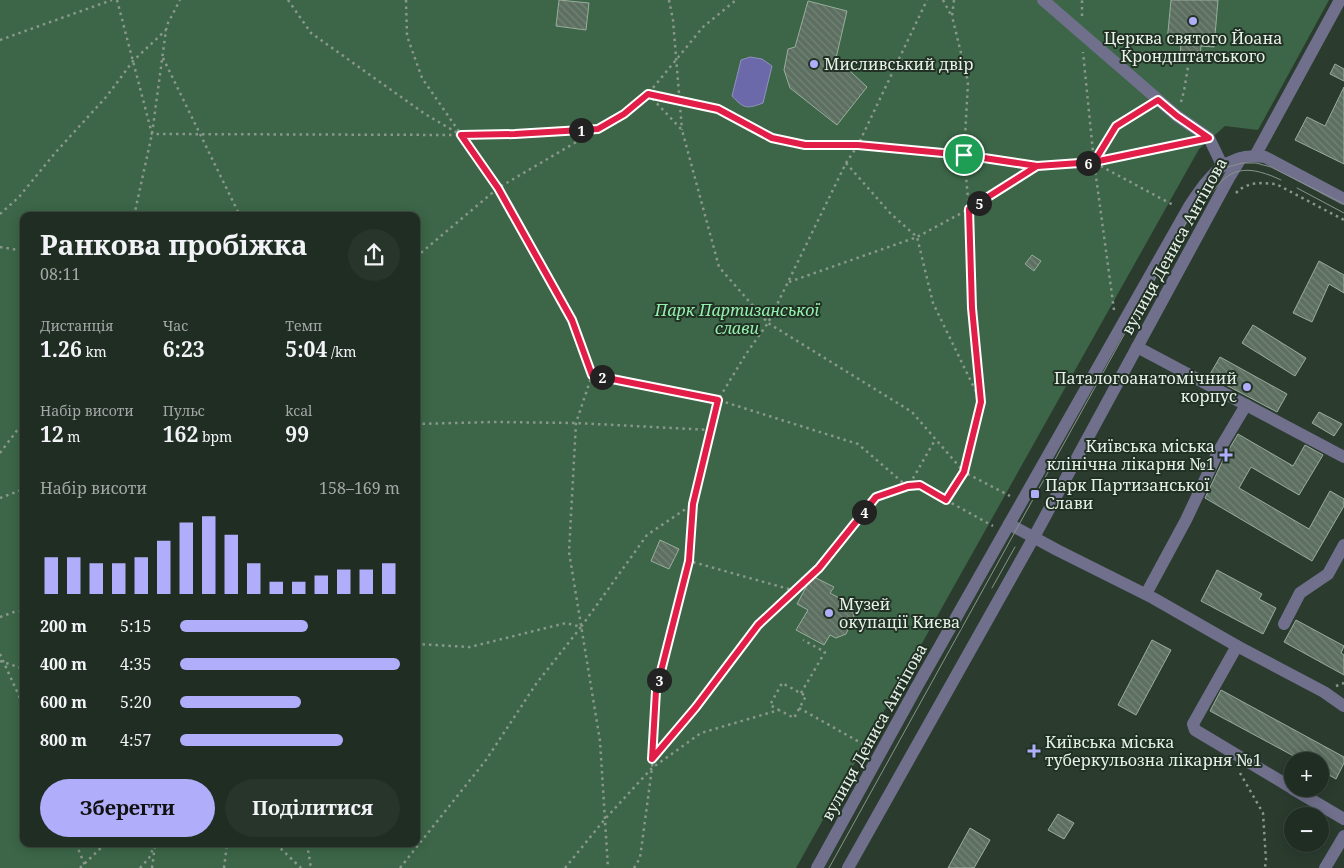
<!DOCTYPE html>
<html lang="uk">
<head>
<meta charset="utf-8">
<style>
	body { margin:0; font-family:"Noto Serif",serif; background:#28352b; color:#f1f3f6; height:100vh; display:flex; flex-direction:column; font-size:19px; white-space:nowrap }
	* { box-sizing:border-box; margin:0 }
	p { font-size:16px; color:#a2a8a6 }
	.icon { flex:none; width:28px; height:28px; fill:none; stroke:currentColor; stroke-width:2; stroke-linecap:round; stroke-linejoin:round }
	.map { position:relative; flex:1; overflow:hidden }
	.drawer { position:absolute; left:20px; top:212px; width:400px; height:635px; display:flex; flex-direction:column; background:#202d23; border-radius:10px; box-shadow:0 2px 12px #0003,0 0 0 1px #3d4941 }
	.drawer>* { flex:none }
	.buttons { position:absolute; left:1284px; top:752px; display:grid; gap:10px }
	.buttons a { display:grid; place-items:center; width:45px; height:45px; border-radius:50%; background:#202d23; box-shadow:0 2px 12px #0003,0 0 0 1px #3d4941; font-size:25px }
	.pin { position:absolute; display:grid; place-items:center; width:42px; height:42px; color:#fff; margin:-21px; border:2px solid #fff; border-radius:50%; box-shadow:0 1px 5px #0007 }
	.km { position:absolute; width:25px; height:25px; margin:-12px; border-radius:50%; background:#222; color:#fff; font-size:14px; line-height:25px; text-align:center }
	.round { display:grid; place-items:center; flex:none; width:52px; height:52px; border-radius:26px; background:#28352b }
	.summary { display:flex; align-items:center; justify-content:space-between; height:85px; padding:0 20px }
	h1 { font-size:28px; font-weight:700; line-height:38px }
	.stats { display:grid; grid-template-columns:repeat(3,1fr); gap:8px; height:85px; padding:5px 20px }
	.stats div { display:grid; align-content:center }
	.stats b { font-size:21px; font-weight:700 }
	.stats small { font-size:14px; font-weight:400 }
	.stats p { font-size:14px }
	.chart { height:140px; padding:10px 20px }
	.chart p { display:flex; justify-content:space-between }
	.chart svg { width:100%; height:90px; margin-top:5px; stroke:#b0aefa; stroke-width:6 }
	.primary-button { display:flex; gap:10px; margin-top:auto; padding:10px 20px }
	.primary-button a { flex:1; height:58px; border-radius:30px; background:#b0aefa; color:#111; font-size:20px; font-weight:700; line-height:58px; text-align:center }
	.primary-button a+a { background:#28352b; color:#f1f3f6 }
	ul { padding:0 20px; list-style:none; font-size:16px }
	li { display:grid; grid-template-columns:80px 60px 1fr; align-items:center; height:38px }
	li i { height:12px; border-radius:6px; background:#b0aefa }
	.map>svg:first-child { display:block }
	.green { fill:#3c6647; fill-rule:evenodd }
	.water { fill:#6c69aa; stroke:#9192bd }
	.building { fill:url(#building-back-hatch); stroke:#99ad9d }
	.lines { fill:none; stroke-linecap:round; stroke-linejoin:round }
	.path { stroke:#89978c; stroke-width:2.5; stroke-dasharray:2.5 4; stroke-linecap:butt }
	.minor { stroke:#70708d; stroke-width:12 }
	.tram { stroke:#87948a; stroke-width:1 }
	.route-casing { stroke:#fff; stroke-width:10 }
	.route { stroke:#e11d48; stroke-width:6 }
	.poi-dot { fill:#b0aefa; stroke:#213225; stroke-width:2 }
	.labels { text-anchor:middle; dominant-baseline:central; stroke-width:4; stroke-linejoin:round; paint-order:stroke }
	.poi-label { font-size:16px; fill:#e7f1e9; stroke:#213225; text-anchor:start }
	.street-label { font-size:16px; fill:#e7f1e9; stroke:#213225 }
	.park-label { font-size:16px; font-style:italic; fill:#95f0ad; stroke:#213225 }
</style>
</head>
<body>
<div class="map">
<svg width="1344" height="868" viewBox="0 0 1344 868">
	<defs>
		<pattern id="building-back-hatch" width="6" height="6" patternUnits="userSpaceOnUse" patternTransform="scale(1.25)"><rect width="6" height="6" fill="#5c6f60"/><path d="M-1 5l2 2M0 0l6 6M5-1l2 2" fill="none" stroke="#738477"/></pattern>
	</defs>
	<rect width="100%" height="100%" fill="#2b3c2f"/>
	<!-- green -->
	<path class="green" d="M0 0H1329L1258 130 1225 126 1199 149 796 868H0ZM24 216H416V844H24Z"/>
	<!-- water -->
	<path class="water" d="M750 57 762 59 772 66 763 103C747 109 744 109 732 96L741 60Z"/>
	<!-- building -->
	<g class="building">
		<path d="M559 0 589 3 586 30 556 26Z"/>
		<path d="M1171 0H1218L1214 47 1201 46 1200 57 1180 55 1181 43 1167 42Z"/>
		<path d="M808 1 847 11 836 58 867 87 837 125 790 88 784 70 788 49 795 47Z"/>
		<path d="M1335 64 1344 69V81L1330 74Z"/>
		<path d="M1344 87V164L1295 140 1307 117 1325 126Z"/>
		<path d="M1032 255 1041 261 1034 271 1025 264Z"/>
		<path d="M1319 261 1344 275V293L1329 284 1312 322 1293 313Z"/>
		<path d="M1253 325 1306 358 1295 376 1242 343Z"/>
		<path d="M1220 357 1287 394 1277 412 1209 376Z"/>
		<path d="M1319 412 1342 424 1334 436 1312 423Z"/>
		<path d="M1238 434 1293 466 1305 445 1323 455 1299 495 1251 467 1239 488 1309 529 1330 491 1344 499V506L1312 561 1205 498 1225 456Z"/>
		<path d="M660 540 679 549 669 569 651 561Z"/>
		<path d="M1217 570 1262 594 1259 599 1276 608 1263 634 1201 601Z"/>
		<path d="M812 576 834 587 830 593 852 605 854 617 846 634 836 638 830 635 824 645 796 630 808 610 797 604Z"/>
		<path d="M1296 620 1344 646 1341 653 1344 655V675L1284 642Z"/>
		<path d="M1152 640 1171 650 1136 715 1118 705Z"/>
		<path d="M1221 690 1344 757V763L1336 779 1320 770V761H1303L1210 711Z"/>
		<path d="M1058 814 1074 823 1064 839 1048 830Z"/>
		<path d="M970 828 990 840 974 868H948Z"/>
	</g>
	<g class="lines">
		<!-- path -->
		<g class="path">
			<path d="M117 0 152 134 461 135"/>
			<path d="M288 0 311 33 425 114 461 135 515 134 598 129"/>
			<path d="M406 0 407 36 422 78 498 188 572 320 592 375 576 423 569 552 600 741 608 868"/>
			<path d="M669 0 673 20 682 130"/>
			<path d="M943 0 951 15"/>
			<path d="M954 0 952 16 968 82 964 155 969 209 972 308 981 402 964 472 1010 496"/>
			<path d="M1082 16V0"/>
			<path d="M0 40 112 0"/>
			<path d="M163 58 240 216"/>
			<path d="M648 94 682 130 719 267 768 323 912 412 964 472 946 500 920 485 908 487 876 497 819 568 796 591 689 561"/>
			<path d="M649 94 719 109 772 138 805 145H858L964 155 1037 166 1094 162 1083 52"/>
			<path d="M1181 102 1184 91 1188 67"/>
			<path d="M1094 162 1193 141"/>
			<path d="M846 163 890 213 917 237 933 303 980 400"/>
			<path d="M1095 163 1175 206"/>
			<path d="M1236 193 1240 189 1251 184 1262 183 1276 184 1344 220"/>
			<path d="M0 214 19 197 55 153 107 96 133 61 166 30"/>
			<path d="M134 216 152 134 166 30 168 23 180 0"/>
			<path d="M0 247 24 251"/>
			<path d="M416 257 498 188 624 114 648 94 703 27 736 0"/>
			<path d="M789 282 917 237 969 209 1036 166"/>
			<path d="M1114 310 1094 162 1116 126 1148 106"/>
			<path d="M592 375 718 400 858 444 908 487 935 440"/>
			<path d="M416 424 493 422 576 423 711 430"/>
			<path d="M0 453 24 421"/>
			<path d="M0 498 24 489"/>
			<path d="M946 500 993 526"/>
			<path d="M0 617 14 612 24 611"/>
			<path d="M416 644 470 647 566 623 581 627 647 535 693 504"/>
			<path d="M0 654 24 707"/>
			<path d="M0 661 24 669"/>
			<path d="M1336 686 1344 683"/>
			<path d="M801 693 825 652 803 640"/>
			<path d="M799 708 870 748"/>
			<path d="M652 758 696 707 758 625 796 591"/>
			<path d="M1240 773 1263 813 1266 860 1265 868"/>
			<path d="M76 844 86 868"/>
			<path d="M276 844 301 868"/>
			<path d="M307 844 311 868"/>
			<path d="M80 868 105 844"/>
			<path d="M140 868 149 858 155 844"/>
			<path d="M152 868 155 845"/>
			<path d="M224 868 227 844"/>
			<path d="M400 868 486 760 536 684 581 627"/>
			<path d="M565 868 605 819 652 768 701 733 779 710 794 718 806 696 782 683 770 705 779 710"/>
			<path d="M634 868 640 858 652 768 656 691 689 561 693 504 718 400 746 354 768 323 846 163 858 145 927 0"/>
		</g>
		<!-- minor -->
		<g class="minor">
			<path d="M1043 0 1177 116 1209 138 1222 165"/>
			<path d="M1255 156 1340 0"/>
			<path d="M1137 347 1344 457"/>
			<path d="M1009 524 1057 550 1153 598 1237 646 1324 692 1344 706"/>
			<path d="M1146 594 1186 520 1218 452 1246 405"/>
			<path d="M1284 624 1300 593 1328 574 1344 545"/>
			<path d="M1237 646 1193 724 1195 730 1292 788"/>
			<path d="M1293 789 1344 819"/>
			<path d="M817 868 915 690 1190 205C1209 177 1226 151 1265 157L1344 199"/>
			<path d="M848 868 1034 537 1230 176 1241 158"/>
			<path d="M1325 868 1344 836"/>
		</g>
		<!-- tram -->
		<g class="tram">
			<path d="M1297 188 1344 213"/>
			<path d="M1199 214C1221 175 1235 158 1281 180"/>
			<path d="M992 588 1015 547"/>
			<path d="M829 868 1208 183 1225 168 1242 163H1256L1271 167 1344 204"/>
		</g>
	</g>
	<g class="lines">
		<defs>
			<path id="route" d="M964 155 858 145H805L772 138 718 109 648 94 624 114 598 129 515 134 461 135 498 188 572 320 592 375 718 400 693 504 689 561 656 691 652 759 696 707 758 625 819 568 876 497 908 486 920 485 946 500 964 472 981 402 972 308 969 209 1037 166 1094 162 1209 138 1177 116 1158 100 1116 126 1094 162 1037 166 964 155"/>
		</defs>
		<!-- route casing -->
		<use href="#route" class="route-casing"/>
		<!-- route -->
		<use href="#route" class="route"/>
	</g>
	<!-- markers -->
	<g class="poi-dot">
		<circle cx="1193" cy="21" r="5"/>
		<circle cx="814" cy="64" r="5"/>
		<circle cx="1247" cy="387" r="5"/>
		<path d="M1223.5 447.5h5v5h5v5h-5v5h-5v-5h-5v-5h5z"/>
		<rect x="1030" y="489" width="10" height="10" rx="2.5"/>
		<circle cx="829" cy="613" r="5"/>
		<path d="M1031.5 743.5h5v5h5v5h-5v5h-5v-5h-5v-5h5z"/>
	</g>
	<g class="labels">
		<!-- poi labels -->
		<g class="poi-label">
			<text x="1193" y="38" text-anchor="middle">Церква святого Йоана<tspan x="1193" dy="18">Крондштатського</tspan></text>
			<text x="824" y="64">Мисливський двір</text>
			<text x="1237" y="378" text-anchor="end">Паталогоанатомічний<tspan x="1237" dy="18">корпус</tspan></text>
			<text x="1215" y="446" text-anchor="end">Київська міська<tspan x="1215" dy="18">клінічна лікарня №1</tspan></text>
			<text x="1045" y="485">Парк Партизанської<tspan x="1045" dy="18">Слави</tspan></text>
			<text x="839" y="604">Музей<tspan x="839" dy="18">окупації Києва</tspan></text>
			<text x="1045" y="742">Київська міська<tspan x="1045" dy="18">туберкульозна лікарня №1</tspan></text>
		</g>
		<!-- street labels -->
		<g class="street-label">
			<text transform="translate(1174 246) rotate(-61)">вулиця Дениса Антіпова</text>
			<text transform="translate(874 732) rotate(-61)">вулиця Дениса Антіпова</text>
		</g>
		<!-- park labels -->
		<g class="park-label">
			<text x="737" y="310">Парк Партизанської<tspan x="737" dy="18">слави</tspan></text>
		</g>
	</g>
</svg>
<div class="buttons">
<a>+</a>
<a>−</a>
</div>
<div class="pin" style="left:964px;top:155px;background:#1e9e55"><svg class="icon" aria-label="arrive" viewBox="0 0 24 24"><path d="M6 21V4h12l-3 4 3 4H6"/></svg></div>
<b class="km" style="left:581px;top:130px">1</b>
<b class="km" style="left:602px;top:377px">2</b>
<b class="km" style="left:659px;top:680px">3</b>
<b class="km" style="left:864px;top:512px">4</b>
<b class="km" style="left:979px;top:203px">5</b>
<b class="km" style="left:1088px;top:163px">6</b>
<section class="drawer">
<div class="summary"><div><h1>Ранкова пробіжка</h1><p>08:11</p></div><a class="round"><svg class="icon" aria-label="share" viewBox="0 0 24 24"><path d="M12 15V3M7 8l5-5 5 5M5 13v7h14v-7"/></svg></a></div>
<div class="stats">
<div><p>Дистанція</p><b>1.26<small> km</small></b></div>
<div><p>Час</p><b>6:23</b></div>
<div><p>Темп</p><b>5:04<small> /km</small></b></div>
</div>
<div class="stats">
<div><p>Набір висоти</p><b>12<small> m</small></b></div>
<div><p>Пульс</p><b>162<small> bpm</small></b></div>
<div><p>kcal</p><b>99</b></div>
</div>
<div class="chart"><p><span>Набір висоти</span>158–169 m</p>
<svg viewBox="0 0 160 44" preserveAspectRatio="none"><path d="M5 44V26M15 44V26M25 44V29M35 44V29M45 44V26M55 44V18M65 44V9M75 44V6M85 44V15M95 44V29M105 44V38M115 44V38M125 44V35M135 44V32M145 44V32M155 44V29"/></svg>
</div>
<ul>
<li><b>200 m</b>5:15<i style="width:58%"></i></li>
<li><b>400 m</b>4:35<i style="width:100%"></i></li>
<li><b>600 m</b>5:20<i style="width:55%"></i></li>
<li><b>800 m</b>4:57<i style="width:74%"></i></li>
</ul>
<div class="primary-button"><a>Зберегти</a><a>Поділитися</a></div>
</section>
</div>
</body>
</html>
